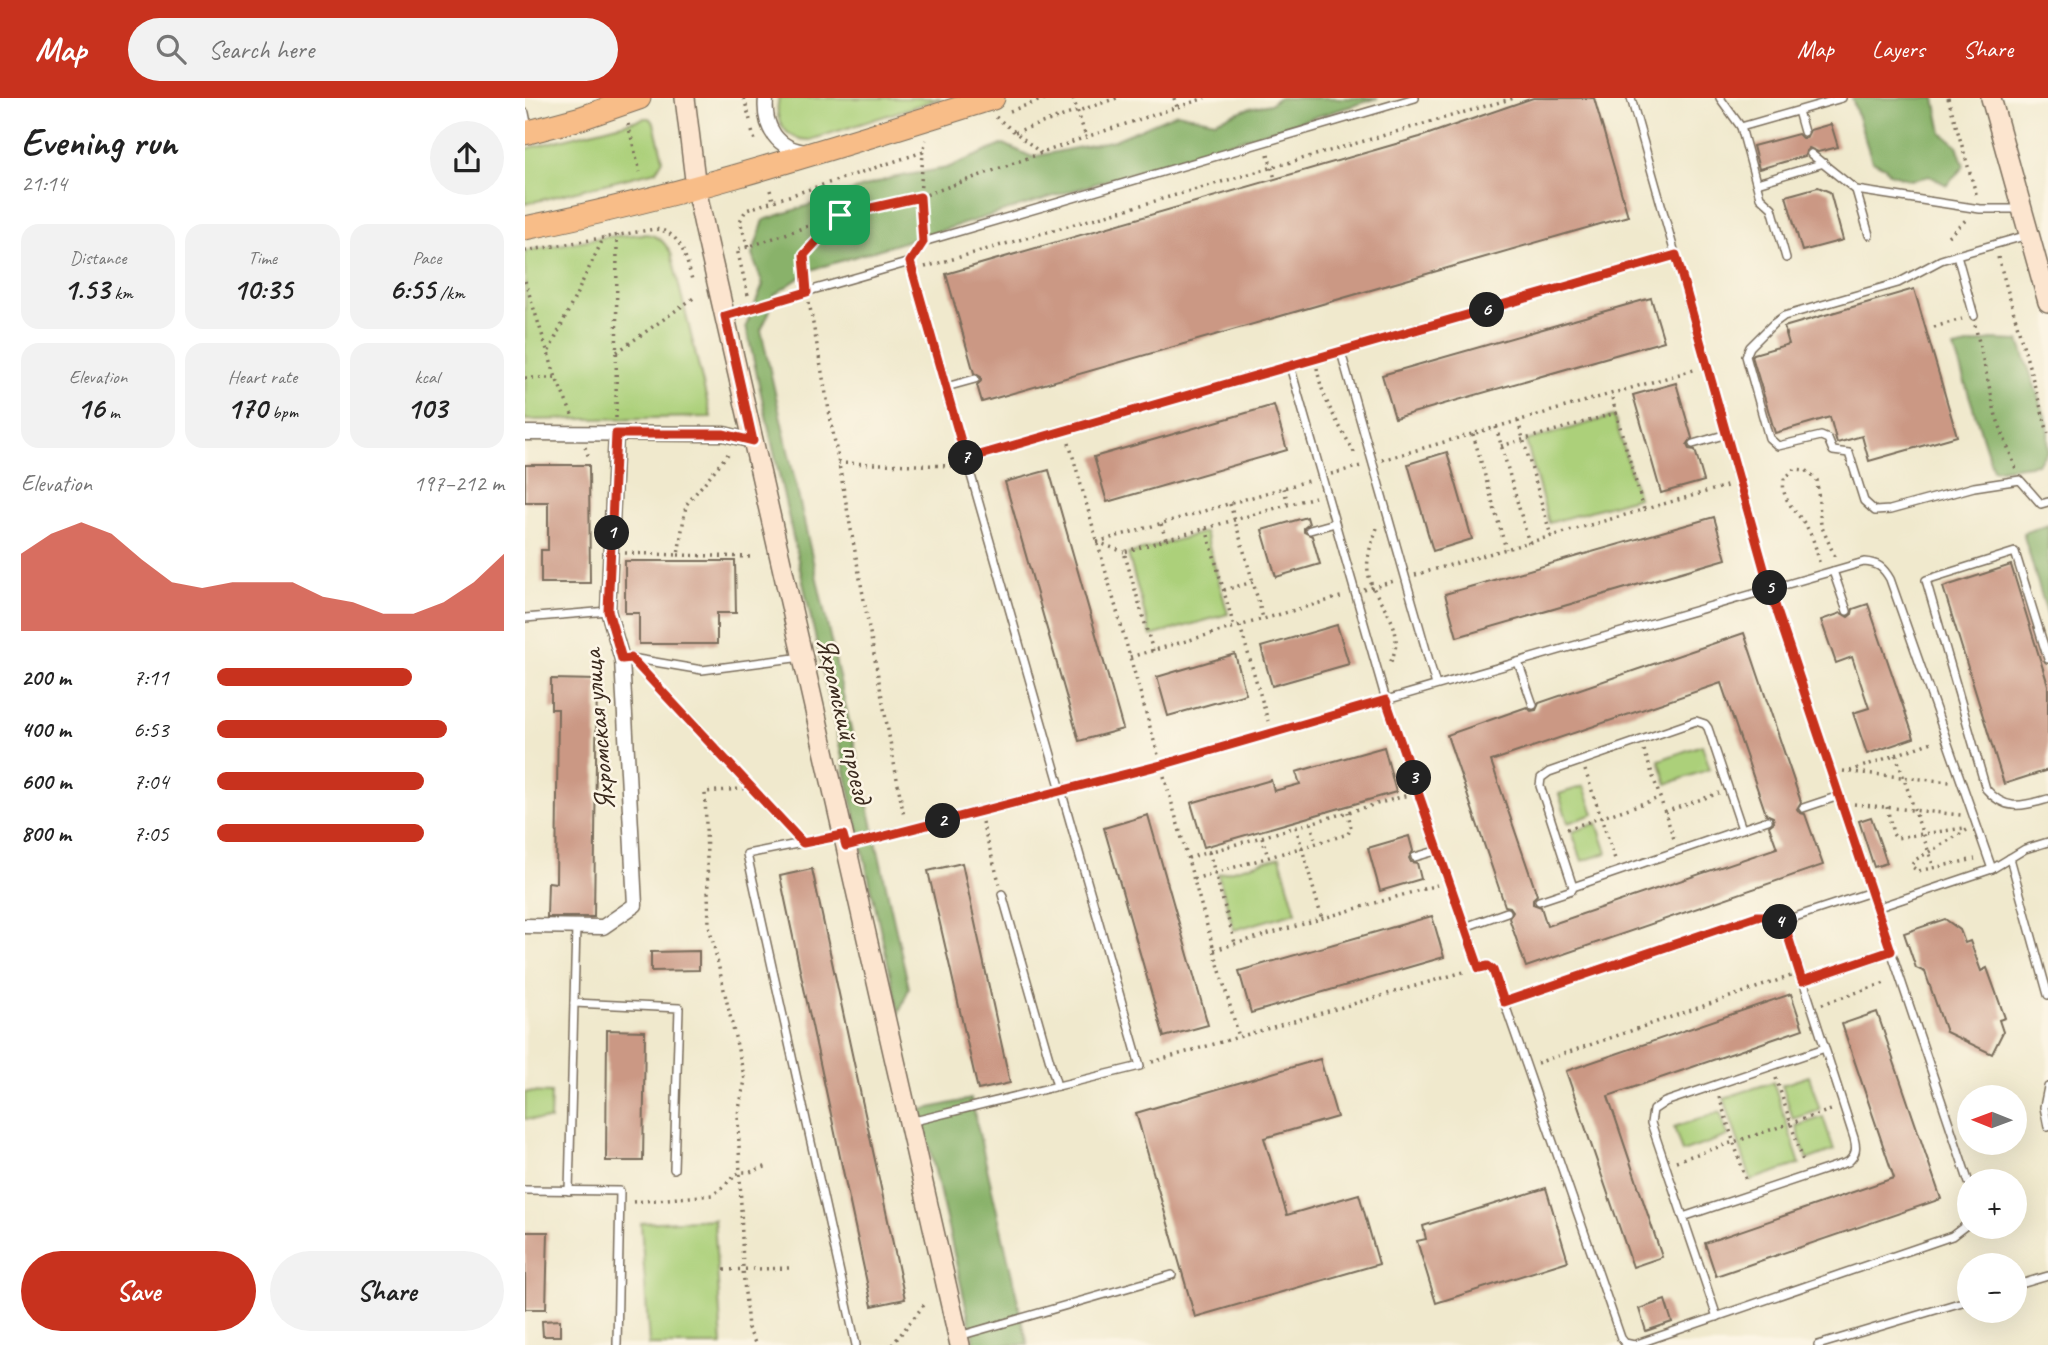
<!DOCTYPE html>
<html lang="en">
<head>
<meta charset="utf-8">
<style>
	body { margin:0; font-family:Caveat,sans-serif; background:#f2f2f2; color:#222; height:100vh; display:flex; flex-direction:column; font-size:26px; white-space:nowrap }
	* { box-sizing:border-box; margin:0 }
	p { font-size:23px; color:#767676 }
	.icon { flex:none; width:38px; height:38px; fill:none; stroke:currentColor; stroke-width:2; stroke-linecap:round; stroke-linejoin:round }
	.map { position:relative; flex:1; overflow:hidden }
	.details { display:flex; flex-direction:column; background:#fff; width:525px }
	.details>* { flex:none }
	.needle { width:46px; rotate:271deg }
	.buttons { position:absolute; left:1432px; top:987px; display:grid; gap:14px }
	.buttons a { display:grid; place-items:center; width:70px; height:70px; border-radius:50%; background:#fff; box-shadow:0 7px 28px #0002; font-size:35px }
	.pin { position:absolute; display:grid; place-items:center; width:60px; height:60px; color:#fff; margin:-30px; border-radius:14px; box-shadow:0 4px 10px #0006 }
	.km { position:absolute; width:35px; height:35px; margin:-18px; border-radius:50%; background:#222; color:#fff; font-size:19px; line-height:35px; text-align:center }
	.round { display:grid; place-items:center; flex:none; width:74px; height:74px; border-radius:37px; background:#f2f2f2 }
	.headline { display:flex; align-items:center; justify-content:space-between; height:119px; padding:0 21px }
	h1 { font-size:38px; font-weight:600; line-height:52px }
	.metrics { display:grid; grid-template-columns:repeat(3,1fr); gap:10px; height:119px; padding:7px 21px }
	.metrics div { display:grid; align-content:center; border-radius:18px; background:#f2f2f2; text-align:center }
	.metrics b { font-size:30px; font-weight:600 }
	.metrics small { font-size:19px; font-weight:400 }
	.metrics p { font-size:19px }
	.chart { height:196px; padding:14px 21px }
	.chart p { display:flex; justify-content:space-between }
	.chart svg { width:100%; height:126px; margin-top:7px; fill:#c8321e; opacity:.7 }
	.primary-button { display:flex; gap:14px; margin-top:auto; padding:14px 21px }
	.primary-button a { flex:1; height:80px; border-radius:42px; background:#c8321e; color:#fff; font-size:28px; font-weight:600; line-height:80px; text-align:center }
	.primary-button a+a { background:#f2f2f2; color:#222 }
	ul { padding:0 21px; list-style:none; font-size:23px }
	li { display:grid; grid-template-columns:112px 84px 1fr; align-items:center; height:52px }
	li i { height:18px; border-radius:9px; background:#c8321e }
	header { display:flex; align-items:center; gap:42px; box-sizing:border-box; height:98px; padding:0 35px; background:#c8321e; color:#fff }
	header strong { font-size:33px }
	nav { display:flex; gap:38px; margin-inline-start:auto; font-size:24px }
	.search { width:490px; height:63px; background:#f2f2f2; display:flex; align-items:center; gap:18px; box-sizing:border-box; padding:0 24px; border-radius:38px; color:#767676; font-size:26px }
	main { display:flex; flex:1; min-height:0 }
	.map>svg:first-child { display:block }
	.green { fill:#acd07a; stroke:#747d4c; stroke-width:2 }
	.forest { fill:#89b26a; stroke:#626e44; stroke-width:2 }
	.building { fill:#cb9884; fill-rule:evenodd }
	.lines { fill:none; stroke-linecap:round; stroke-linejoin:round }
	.lane-casing { stroke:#7a6d5b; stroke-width:10 }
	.street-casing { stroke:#7a6d5b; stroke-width:17 }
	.secondary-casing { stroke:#7a6d5b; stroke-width:22 }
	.primary-casing { stroke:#7a6d5b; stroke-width:25 }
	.path { stroke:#7a6d5b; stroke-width:3.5; stroke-dasharray:2 5; stroke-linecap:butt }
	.lane { stroke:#fff; stroke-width:7 }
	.street { stroke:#fff; stroke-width:14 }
	.secondary { stroke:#fce5cf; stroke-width:19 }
	.primary { stroke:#f8bd88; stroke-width:23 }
	.route-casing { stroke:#fff; stroke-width:14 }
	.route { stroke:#c8321e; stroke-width:9 }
	.labels { text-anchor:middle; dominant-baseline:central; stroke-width:5; stroke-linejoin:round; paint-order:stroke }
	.street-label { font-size:28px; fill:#3b2a1e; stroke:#fcf5e5 }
</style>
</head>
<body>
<header>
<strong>Map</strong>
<div class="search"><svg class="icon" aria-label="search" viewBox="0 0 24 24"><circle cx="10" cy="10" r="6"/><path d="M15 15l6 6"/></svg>Search here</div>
<nav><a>Map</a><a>Layers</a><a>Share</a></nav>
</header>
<main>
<section class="details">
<div class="headline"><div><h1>Evening run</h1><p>21:14</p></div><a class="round"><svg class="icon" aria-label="share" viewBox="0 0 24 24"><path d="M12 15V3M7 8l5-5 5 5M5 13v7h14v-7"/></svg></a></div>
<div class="metrics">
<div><p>Distance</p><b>1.53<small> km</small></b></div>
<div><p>Time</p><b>10:35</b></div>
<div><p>Pace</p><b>6:55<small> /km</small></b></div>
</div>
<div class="metrics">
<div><p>Elevation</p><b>16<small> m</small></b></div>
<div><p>Heart rate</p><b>170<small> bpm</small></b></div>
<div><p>kcal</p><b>103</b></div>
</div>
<div class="chart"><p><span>Elevation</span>197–212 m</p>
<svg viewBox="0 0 160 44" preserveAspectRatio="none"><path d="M0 44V17L10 10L20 6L30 10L40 19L50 27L60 29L70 27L80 27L90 27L100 32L110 34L120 38L130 38L140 34L150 27L160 17V44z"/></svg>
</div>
<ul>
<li><b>200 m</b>7:11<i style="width:68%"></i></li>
<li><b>400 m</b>6:53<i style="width:80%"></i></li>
<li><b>600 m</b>7:04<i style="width:72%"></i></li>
<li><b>800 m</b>7:05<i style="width:72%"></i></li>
</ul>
<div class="primary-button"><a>Save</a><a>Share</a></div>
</section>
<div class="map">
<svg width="1523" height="1247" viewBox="0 0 1523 1247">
	<rect width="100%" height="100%" fill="#fcf5e5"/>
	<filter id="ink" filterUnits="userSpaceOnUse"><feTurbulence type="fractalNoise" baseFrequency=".0143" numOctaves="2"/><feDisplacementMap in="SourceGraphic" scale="14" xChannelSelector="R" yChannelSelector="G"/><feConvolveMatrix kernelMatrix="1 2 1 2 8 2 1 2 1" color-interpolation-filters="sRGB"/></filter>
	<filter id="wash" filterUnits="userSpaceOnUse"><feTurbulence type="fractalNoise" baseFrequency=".00686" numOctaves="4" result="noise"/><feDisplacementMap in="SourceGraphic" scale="28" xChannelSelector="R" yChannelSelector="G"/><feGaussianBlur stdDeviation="1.57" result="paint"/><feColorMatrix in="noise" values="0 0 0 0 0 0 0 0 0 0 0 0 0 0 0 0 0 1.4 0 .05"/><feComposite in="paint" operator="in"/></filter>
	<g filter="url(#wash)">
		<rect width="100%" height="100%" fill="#f0e9cd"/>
		<!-- green -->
		<g class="green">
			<path d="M254 0H416L285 42C261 42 248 23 254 0Z"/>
			<path d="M120 20H124L129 25 138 61 131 73 0 106V51Z"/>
			<path d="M117 136C132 136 138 142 146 155L186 319 0 322V153L79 139Z"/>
			<path d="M1089 318 1113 399 1024 425 1001 343Z"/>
			<path d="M680 434 703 516 626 538 603 456Z"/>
			<path d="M1177 647 1185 671 1142 686 1134 662Z"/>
			<path d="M1059 688 1069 716 1043 725 1034 696Z"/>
			<path d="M1072 725 1082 755 1057 763 1047 734Z"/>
			<path d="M755 759 771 814 709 832 693 776Z"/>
			<path d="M1284 978 1295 1012 1268 1021 1257 987Z"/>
			<path d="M1248 984 1275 1066 1226 1082 1199 1000Z"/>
			<path d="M0 994 26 995 25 1022 0 1021Z"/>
			<path d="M1195 1014 1203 1038 1157 1054 1149 1029Z"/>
			<path d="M1298 1019 1309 1052 1282 1062 1271 1028Z"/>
			<path d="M189 1121 197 1247H124L116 1125Z"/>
		</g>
		<!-- forest -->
		<g class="forest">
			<path d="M753 0H853L286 172 249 197 244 215 236 232 384 890 374 915 221 228 238 187 227 157 239 122 366 80 422 70 479 46 507 59 590 42 652 15 690 23 724 10 745 6Z"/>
			<path d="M1327 0H1410L1417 35 1432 47 1439 68 1422 87 1405 78 1386 82 1364 75 1360 69 1347 63Z"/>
			<path d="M1466 242 1494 243 1523 326V353L1512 366 1468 372 1429 250Z"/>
			<path d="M1523 427V519L1498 435Z"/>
			<path d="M446 1001 503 1247H450L396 1012Z"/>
		</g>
		<g id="blocks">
			<!-- building -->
			<g class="building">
				<path d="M1008 0H1069L1103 118 457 304 452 287 456 283V279L449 275 421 176 895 39Z"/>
				<path d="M1306 26 1313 49 1293 54 1284 50 1281 53 1280 58 1234 71 1228 48 1273 36 1277 40H1281L1285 32Z"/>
				<path d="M1293 89 1305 94 1318 142 1277 153 1261 98Z"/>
				<path d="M1389 191 1432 338 1344 363 1337 338 1312 345 1305 319 1250 335 1227 258 1229 256 1264 246 1259 229Z"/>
				<path d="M1126 200 1139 243 870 320 857 277Z"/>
				<path d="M1151 285 1167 340 1162 347 1164 351 1170 352 1179 383 1136 395 1108 297Z"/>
				<path d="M749 307 762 352 582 404 569 359Z"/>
				<path d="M922 354 947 441 908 453 883 366Z"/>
				<path d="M0 367H64L65 485H16V452H23V404H0Z"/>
				<path d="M524 372 598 631 554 643 480 384Z"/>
				<path d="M782 419 784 426 779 430V434L787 438 795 466 751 479 737 432Z"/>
				<path d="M1189 419 1201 461 932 539 920 496Z"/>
				<path d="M100 463H210L211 515H192V546H114V515H100Z"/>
				<path d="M1486 467 1523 587V672L1479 686 1418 489Z"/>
				<path d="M1343 506 1389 640 1342 656 1328 615 1344 610 1327 559 1311 565 1296 522 1316 515 1323 519 1327 516 1328 511Z"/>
				<path d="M812 527 824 566 747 588 736 549Z"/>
				<path d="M1219 535 1276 704 1272 711 1275 715 1280 716 1298 767 1001 869 984 820 988 813 985 809 980 808 922 637 1002 609 1006 613 1011 612 1014 605ZM1196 585 1241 716 1248 719 1249 724 1244 728 1252 750 1022 828 1016 809 1008 806V801L1012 797 966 663Z"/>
				<path d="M710 556 721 596 643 618 632 579Z"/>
				<path d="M26 581 72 582 69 819H22L23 784 31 785 33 611H26Z"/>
				<path d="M859 649 871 694 679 749 666 705 746 682 749 693 775 686 771 674Z"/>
				<path d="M623 717 683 927 639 939 579 730Z"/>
				<path d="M1346 719 1362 765 1349 769 1334 723Z"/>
				<path d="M884 738 888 753 884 760 886 764 892 765 896 781 855 793 843 750Z"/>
				<path d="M437 765 485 985 453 992 403 773Z"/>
				<path d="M287 771 380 1201 347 1208 255 778Z"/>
				<path d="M907 818 919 859 726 915 714 873Z"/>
				<path d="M1420 821 1435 832 1440 845 1445 843 1456 873 1462 870 1480 920 1474 922 1478 934 1467 956 1421 934 1400 874 1391 870 1379 835Z"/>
				<path d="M174 853V872L126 873V854Z"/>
				<path d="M1266 896 1278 931 1083 998 1137 1159 1108 1169 1041 973Z"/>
				<path d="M1352 914 1416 1101 1191 1178 1180 1145 1369 1080 1317 926Z"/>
				<path d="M82 932 120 933 118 1063H81Z"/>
				<path d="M795 961 812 1019 739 1040 762 1117 834 1096 854 1166 670 1219 611 1015Z"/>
				<path d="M1021 1090 1043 1163 911 1205 892 1143 901 1141 898 1128Z"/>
				<path d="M0 1134H23L21 1211H0Z"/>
				<path d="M1140 1202 1147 1224 1121 1233 1114 1211Z"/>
				<path d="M35 1222V1238H18L17 1223Z"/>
			</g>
		</g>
	</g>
	<g filter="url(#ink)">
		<use href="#blocks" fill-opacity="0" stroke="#7a6d5b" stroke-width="2"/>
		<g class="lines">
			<defs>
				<g id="lane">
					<path d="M1106 0 1245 492 1444 1085"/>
					<path d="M1195 0 1216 29 1235 99 1247 110 1261 160"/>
					<path d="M1273 13 1279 34"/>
					<path d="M0 15 3 30"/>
					<path d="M1216 29 1317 0"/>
					<path d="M1286 56 1331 92 1455 111H1496"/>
					<path d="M1232 85 1299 65"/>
					<path d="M1331 92 1344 137"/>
					<path d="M1432 157 1416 162 1373 185 1259 218 1248 226 1225 249 1221 258 1244 340 1253 348 1296 338 1303 341 1308 353 1324 355 1339 403 1350 413 1365 412 1449 389 1495 382 1516 406 1523 404"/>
					<path d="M200 217 385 164 398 144 890 0"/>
					<path d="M1449 218 1432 157 1503 137"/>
					<path d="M816 254 911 587"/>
					<path d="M765 268 861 602 954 870 963 868 968 872 1096 1240 1100 1245 1109 1247"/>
					<path d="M421 289 450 281"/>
					<path d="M1168 346 1202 336"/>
					<path d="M441 361 1151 157"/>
					<path d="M785 432 810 425"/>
					<path d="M1308 473 1322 513"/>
					<path d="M0 520 83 513"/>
					<path d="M97 561 106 560 177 572 277 559"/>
					<path d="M1523 561 1490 454 1401 482 1461 691C1481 714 1497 708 1523 701"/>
					<path d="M993 564 1008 607"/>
					<path d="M1278 710 1314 698"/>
					<path d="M317 737 222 756 331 1247"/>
					<path d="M321 747 536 692 385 164"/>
					<path d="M890 759 914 752"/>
					<path d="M1485 760 1523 897"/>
					<path d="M1048 789 1015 688 1016 680 1024 674 1171 623 1180 626 1183 630 1217 731"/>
					<path d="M477 796 532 988"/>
					<path d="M1014 803 1047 792 1048 789 1243 722"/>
					<path d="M1351 810 1467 771 1500 751 1523 744"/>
					<path d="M940 829 982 814"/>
					<path d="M1277 883 1366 853"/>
					<path d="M49 905 154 910 149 1071"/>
					<path d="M1523 989 1519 1009 1523 1029"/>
					<path d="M385 1024 615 968 536 692 636 667 1339 464C1353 465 1358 469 1365 481L1467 771"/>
					<path d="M0 1092 95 1093 92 1247"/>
					<path d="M44 1093 51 829"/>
					<path d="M1158 1119 1323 1064C1331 1057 1332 1051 1329 1040L1261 830 1265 823 1270 819 1346 794"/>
					<path d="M1489 1188 1523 1178"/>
					<path d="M1192 1219 1126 1025 1128 1012 1140 1004 1300 950"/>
					<path d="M434 1238 647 1177"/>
					<path d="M1109 1247 1427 1138 1444 1125"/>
					<path d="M1293 1247 1444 1202"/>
				</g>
				<g id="street">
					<path d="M241 0C238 29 252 52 283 54"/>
					<path d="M0 335 199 336 228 343"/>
					<path d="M0 828 78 829 110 807 97 561 83 513 91 336"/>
				</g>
				<g id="secondary">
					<path d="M160 0 171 90 180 132 435 1247"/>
					<path d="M1466 0 1523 204"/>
				</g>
				<g id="primary">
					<path d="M0 35 56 20 114 0"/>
					<path d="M0 130C159 98 313 48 468 0"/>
				</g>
			</defs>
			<!-- lane casing -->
			<use href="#lane" class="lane-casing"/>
			<!-- street casing -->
			<use href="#street" class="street-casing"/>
			<!-- secondary casing -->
			<use href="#secondary" class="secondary-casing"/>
			<!-- primary casing -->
			<use href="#primary" class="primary-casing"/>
			<!-- path -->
			<g class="path">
				<path d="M219 0 225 22"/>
				<path d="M548 0 561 39"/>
				<path d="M649 0 652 9"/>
				<path d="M1423 0 1452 99"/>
				<path d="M485 13 522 0"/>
				<path d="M471 19 516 55"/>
				<path d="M103 26 115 74"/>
				<path d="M227 33 231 46"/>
				<path d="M490 34 592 0"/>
				<path d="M743 56 750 81"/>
				<path d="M245 92 248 102"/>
				<path d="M398 131 395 99 398 55"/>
				<path d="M1423 138 1442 121"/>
				<path d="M223 149 215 123 221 112 398 54 401 42"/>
				<path d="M0 153 130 131C158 134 161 162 168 185"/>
				<path d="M1473 159 1523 335"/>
				<path d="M400 169 989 0"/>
				<path d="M281 182 279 157 315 117"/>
				<path d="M0 183 31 280 48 319"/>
				<path d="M223 197 212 151 223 149 315 117 395 99 561 39 680 0"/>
				<path d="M284 204 379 719"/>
				<path d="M1450 227 1471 318 1491 371"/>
				<path d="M1409 229 1437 221"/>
				<path d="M24 253 79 139"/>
				<path d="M92 254 170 199"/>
				<path d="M792 270C798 306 815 327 831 358"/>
				<path d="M0 280H31"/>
				<path d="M1091 315 1119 412"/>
				<path d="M91 320 92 137"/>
				<path d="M993 323 1026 438"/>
				<path d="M971 329 1004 445"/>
				<path d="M948 336 981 451"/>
				<path d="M544 345 633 657"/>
				<path d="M976 348 1091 315 1086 296"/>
				<path d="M60 349 64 360"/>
				<path d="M857 362 1172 271"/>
				<path d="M313 365 431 368"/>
				<path d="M806 376 836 368"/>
				<path d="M759 390 763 407"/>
				<path d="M705 406 728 484"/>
				<path d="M636 426 641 442"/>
				<path d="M681 430 790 399"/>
				<path d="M852 430C847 444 841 458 843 473 847 506 887 525 864 567"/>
				<path d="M572 444 786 382"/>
				<path d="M572 444 599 454"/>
				<path d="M100 455 153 457 161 407 203 356"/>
				<path d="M153 457 226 459"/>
				<path d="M1294 464C1292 453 1289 442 1283 431 1273 413 1255 404 1259 381L1270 371 1281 372 1292 382 1296 427 1310 459"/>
				<path d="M890 477 1205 387"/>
				<path d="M699 492 728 484 738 520"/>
				<path d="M839 492 869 483"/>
				<path d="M715 528 743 623"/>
				<path d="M628 553 599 454 681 430 709 529"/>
				<path d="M605 559 819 498"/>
				<path d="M120 575 270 736"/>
				<path d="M1119 652 1149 741"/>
				<path d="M1371 657 1409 770"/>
				<path d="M1060 672 1090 761"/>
				<path d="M1318 673 1425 684"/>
				<path d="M1325 673 1410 643"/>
				<path d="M639 678 714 939"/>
				<path d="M227 690 180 694 184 827 220 982 213 1016 218 1171 223 1230 231 1247"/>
				<path d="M1329 706 1436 717"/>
				<path d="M1362 709 1368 736 1371 740 1439 730"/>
				<path d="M1140 714 1194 695"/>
				<path d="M457 724 475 787"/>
				<path d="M786 725 791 745"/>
				<path d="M771 729 797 821"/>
				<path d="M1042 731 1134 700"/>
				<path d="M1442 732 1390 762 1386 768 1393 773 1450 761"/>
				<path d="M737 739 743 759"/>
				<path d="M684 754 710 845"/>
				<path d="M663 760 883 697"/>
				<path d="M669 781 823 736 826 730 823 714"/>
				<path d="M689 852 912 787"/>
				<path d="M991 900 1227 819 1241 818 1252 823"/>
				<path d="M1297 906 1363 884"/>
				<path d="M627 964 942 873"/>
				<path d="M1012 965 1266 878"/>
				<path d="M1251 980 1279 1066"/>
				<path d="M1194 999 1222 1085"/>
				<path d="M1151 1063 1306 1012"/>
				<path d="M108 1104 188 1097 215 1074H225L243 1068"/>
				<path d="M199 1172 264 1170"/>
				<path d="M367 1247 399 1207"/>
			</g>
			<!-- lane -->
			<use href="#lane" class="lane"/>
			<!-- street -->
			<use href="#street" class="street"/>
			<!-- secondary -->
			<use href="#secondary" class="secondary"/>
			<!-- primary -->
			<use href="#primary" class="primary"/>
		</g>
	</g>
	<g class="lines" filter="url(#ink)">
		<defs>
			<path id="route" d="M395 99 398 144 385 164 441 361 1151 157 1245 492 1366 853 1277 883 1263 838 1262 827 1241 818H1232L979 904 968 872 963 868 954 870 861 602 636 667 321 748 318 737 278 745 106 560 97 561 83 513 91 336H199L228 343 200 218 282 194 279 157 315 117Z"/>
		</defs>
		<!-- route casing -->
		<use href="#route" class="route-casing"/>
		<!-- route -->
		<use href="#route" class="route"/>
	</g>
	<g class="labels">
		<!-- street labels -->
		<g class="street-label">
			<text transform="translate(320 622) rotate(77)">Яхромский проезд</text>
			<text transform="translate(73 632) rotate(-95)">Яхромская улица</text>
		</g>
	</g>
</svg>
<div class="buttons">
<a><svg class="needle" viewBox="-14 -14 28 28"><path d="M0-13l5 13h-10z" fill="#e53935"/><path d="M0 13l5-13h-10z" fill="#767676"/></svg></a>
<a>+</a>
<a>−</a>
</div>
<div class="pin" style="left:315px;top:117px;background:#1e9e55"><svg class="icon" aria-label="arrive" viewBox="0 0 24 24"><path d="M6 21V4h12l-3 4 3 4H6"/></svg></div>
<b class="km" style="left:87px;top:435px">1</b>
<b class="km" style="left:418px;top:723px">2</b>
<b class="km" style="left:889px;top:680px">3</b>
<b class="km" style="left:1255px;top:824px">4</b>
<b class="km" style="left:1245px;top:490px">5</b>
<b class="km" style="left:962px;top:212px">6</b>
<b class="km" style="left:441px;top:360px">7</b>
</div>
</main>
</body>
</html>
